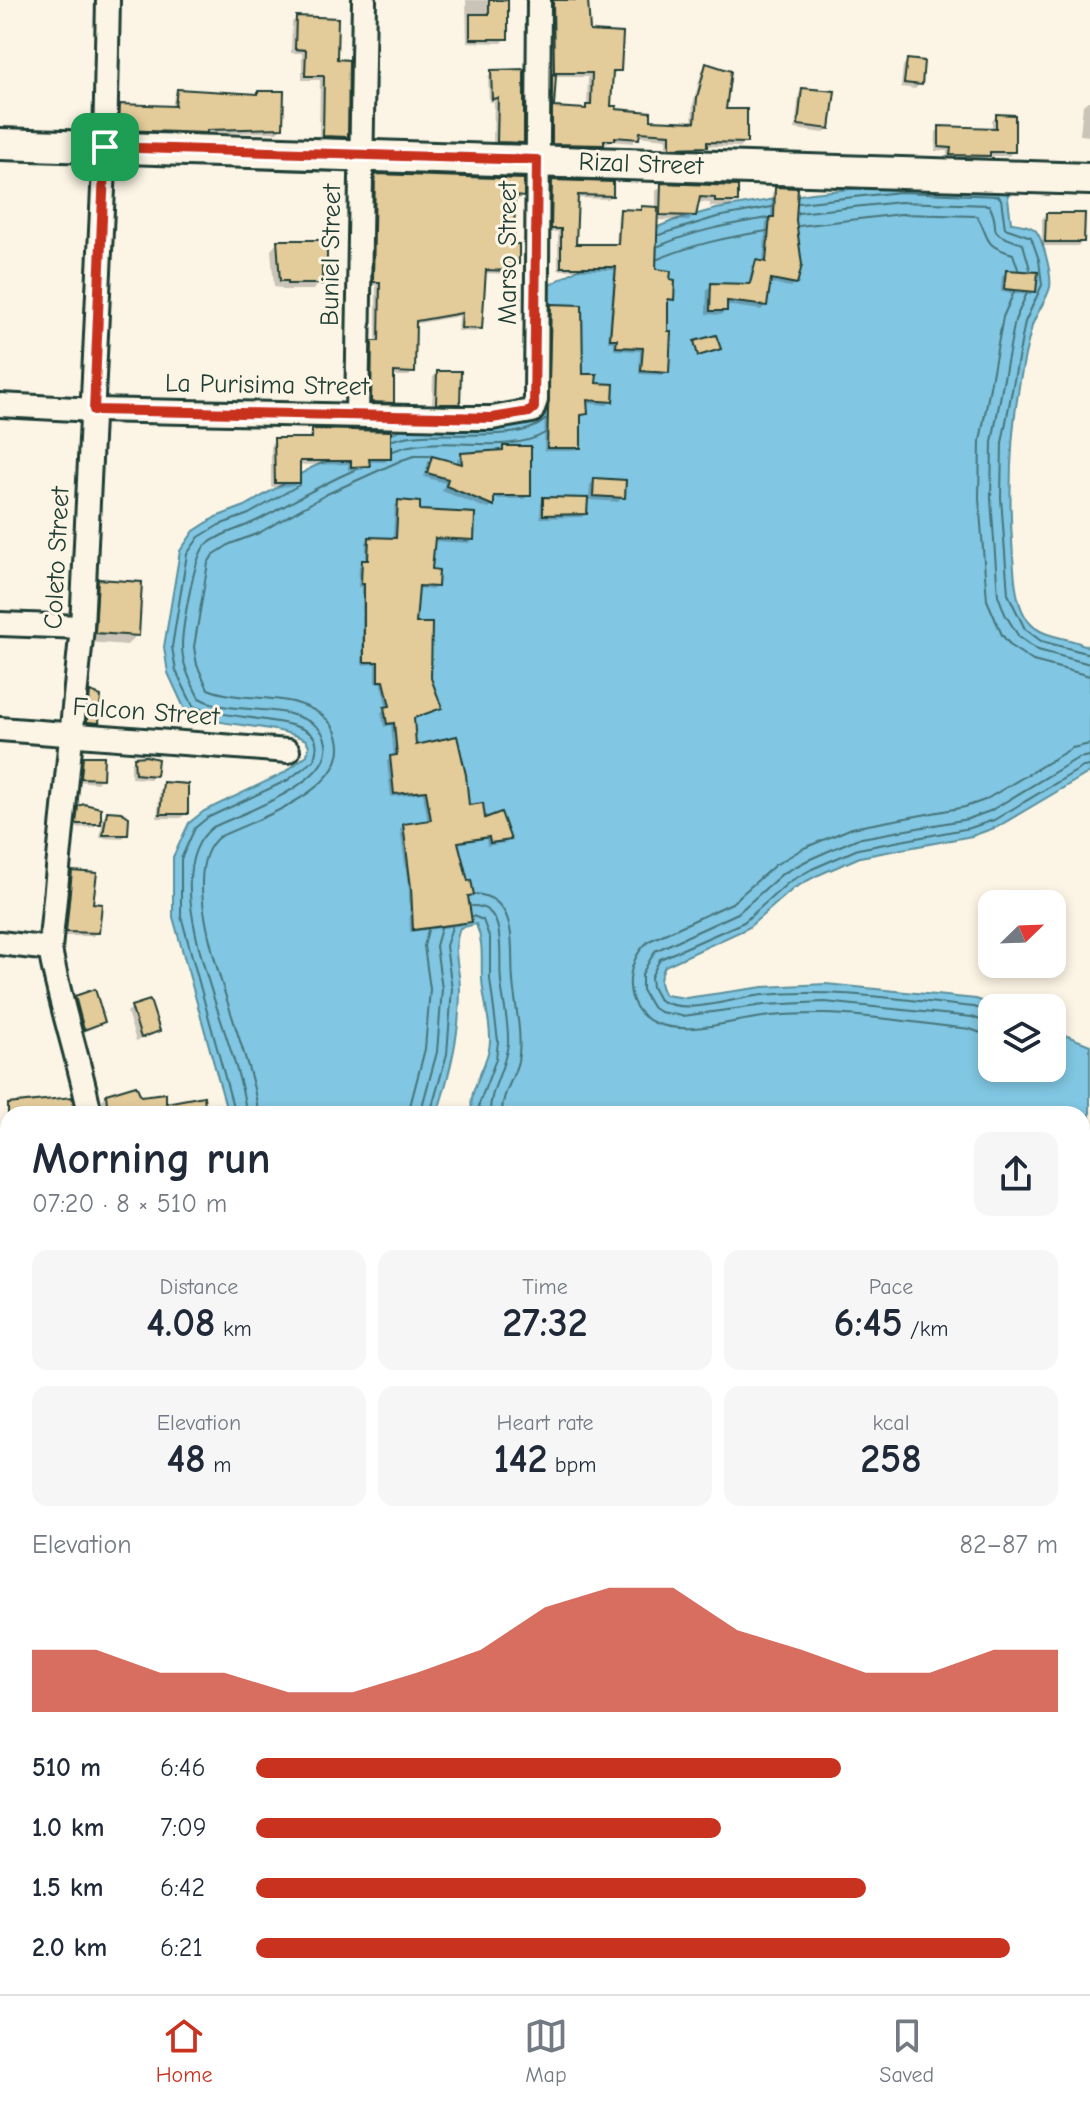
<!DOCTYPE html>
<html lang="en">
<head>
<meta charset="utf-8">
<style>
	body { margin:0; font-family:"Comic Neue",sans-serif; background:#f6f6f7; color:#1f2937; height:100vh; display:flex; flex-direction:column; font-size:30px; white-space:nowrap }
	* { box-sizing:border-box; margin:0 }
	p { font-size:26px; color:#747a83 }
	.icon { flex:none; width:44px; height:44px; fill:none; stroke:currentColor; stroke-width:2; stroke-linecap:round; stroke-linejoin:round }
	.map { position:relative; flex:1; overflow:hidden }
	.details { position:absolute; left:0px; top:1106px; width:1090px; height:888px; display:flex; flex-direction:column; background:#fff; border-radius:24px 24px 0 0; box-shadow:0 4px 12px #0003 }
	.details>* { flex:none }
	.needle { width:52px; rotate:67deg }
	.buttons { position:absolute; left:978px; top:890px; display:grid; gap:16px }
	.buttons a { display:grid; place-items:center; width:88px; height:88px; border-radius:16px; background:#fff; box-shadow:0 4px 12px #0003; font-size:40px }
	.pin { position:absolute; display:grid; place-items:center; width:68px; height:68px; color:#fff; margin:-34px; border-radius:16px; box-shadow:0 4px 12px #0006 }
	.round { display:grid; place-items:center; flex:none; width:84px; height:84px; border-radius:16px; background:#f6f6f7 }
	.overview { display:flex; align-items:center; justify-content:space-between; height:136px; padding:0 32px }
	h1 { font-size:44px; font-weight:700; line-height:60px }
	.stats { display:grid; grid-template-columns:repeat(3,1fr); gap:12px; height:136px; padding:8px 32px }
	.stats div { display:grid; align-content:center; border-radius:16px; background:#f6f6f7; text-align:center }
	.stats b { font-size:40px; font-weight:700 }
	.stats small { font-size:22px; font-weight:400 }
	.stats p { font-size:22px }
	.chart { height:224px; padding:16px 32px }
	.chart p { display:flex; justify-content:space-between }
	.chart svg { width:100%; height:144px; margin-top:8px; fill:#c8321e; opacity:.7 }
	ul { padding:0 32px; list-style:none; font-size:26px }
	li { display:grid; grid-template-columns:128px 96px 1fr; align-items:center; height:60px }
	li i { height:20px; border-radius:10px; background:#c8321e }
	.tab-bar { display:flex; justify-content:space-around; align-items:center; height:112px; border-top:2px solid #e0e1e3; background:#fff; font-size:22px; color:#747a83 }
	.tab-bar a { display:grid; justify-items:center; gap:4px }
	.tab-bar .selected { color:#c8321e }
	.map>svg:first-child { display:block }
	.water { fill:#81c6e2; stroke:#5a8f9c; stroke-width:2 }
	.shadow { fill:#0003; fill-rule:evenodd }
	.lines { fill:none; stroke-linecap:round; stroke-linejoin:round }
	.shore { stroke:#46747a; stroke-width:2 }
	.building { fill:#e4cb9a; stroke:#1f3d34; stroke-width:2 }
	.street-casing { stroke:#1f3d34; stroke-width:28 }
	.secondary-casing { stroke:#1f3d34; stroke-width:36 }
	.street { stroke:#fcf5e5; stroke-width:22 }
	.secondary { stroke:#fcf5e5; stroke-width:30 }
	.route-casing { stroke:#fff; stroke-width:16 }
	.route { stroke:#c8321e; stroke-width:10 }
	.labels { text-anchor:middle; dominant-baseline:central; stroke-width:6; stroke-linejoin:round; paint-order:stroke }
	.street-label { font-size:26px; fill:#1f3d34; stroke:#fcf5e5 }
</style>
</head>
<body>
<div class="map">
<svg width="1090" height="1994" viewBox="0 0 1090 1994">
	<rect width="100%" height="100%" fill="#fcf5e5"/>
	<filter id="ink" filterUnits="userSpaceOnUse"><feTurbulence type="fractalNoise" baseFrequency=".0125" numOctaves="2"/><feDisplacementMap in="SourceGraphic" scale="16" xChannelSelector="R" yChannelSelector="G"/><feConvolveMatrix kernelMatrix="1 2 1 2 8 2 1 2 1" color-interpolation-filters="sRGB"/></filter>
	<g filter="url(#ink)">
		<!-- water -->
		<g class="water">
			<path d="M900 184 1007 189 1011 223C1019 224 1028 225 1034 229 1043 236 1052 276 1050 287 1047 300 1036 313 1032 326 1011 405 1007 477 1013 557 1015 579 1015 604 1029 622 1044 640 1072 636 1090 648V772L997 827 972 836 860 857 816 876 794 888 748 928 665 966C659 978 658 983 665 995L686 998 763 987 826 984 976 999 1001 1008H992V1068H1052V1030L1090 1045V1632L1082 1634V1114H473C465 1092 489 1066 490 1042 491 1021 483 1000 482 979 481 959 484 943 476 924L460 928C451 954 460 965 460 990 460 1034 450 1073 437 1114H228L173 917V857L189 823 204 811 284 773 307 755 309 746 306 740C269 722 225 729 186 712L168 673 164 647 180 551 194 531 216 517 245 506 313 467 409 426 534 420 546 287 643 233 675 220 716 209 812 193Z"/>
			<path d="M0 1241 8 1247V1920L0 1924Z"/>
			<path d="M1082 1833 1090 1837V1927L1082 1951Z"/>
			<path d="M794 1986H1072L1068 1994H810Z"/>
		</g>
		<!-- shadow -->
		<g class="shadow">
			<path d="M466 0H509L506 38 502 43 467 42Z"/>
			<path d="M547 0H586L588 33 619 70 611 75 609 108 648 122 692 124 693 104 702 70 706 66 723 111 745 142 740 147 705 146 700 151H666V139L637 136 633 143 611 141 598 149 548 148 551 28ZM554 77H588L587 107 583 111 552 109Z"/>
			<path d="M297 18 335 61 346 136 341 141 319 140 320 80H302V53H291L292 22Z"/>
			<path d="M907 61 920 84 915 89 901 87 903 66Z"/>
			<path d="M492 72 522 142 518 146H493L494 102H489L488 77Z"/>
			<path d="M803 90 828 128 824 133 795 129 799 94Z"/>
			<path d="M178 91 256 95 259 93 281 128 277 132 203 133 200 136 116 133V110L121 106 172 108 174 96Z"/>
			<path d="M1088 101H1090V136L1080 135 1083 105Z"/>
			<path d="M996 116 1013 151 1009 156H988L984 160 947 158V151H935L936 132 940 128 992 130V121Z"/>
			<path d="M376 176 522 196 518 200H513L512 246 517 263 510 267 506 274 483 273 480 328 476 332 458 331 459 316 414 324 413 372 409 376H392V402L388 406 368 405 369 347 376 343V285H370L372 180Z"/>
			<path d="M552 182 611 195 608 199 576 198 574 246H616L618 215 621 211 637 212 642 208 656 209V191L662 185 736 201 730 207H710V203L697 202 694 215 689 221 656 220 654 271 672 299 666 302 667 372 664 375 639 374 640 351 614 350V342H608L614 270H558V232H549V185Z"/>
			<path d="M776 189 796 283 791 287 768 283 766 305 761 310 725 305V311L721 315 706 314 707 289 712 285 748 286 752 266 757 262 763 263 766 223 771 218 772 193Z"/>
			<path d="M1046 215 1082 242 1078 246H1042V219Z"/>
			<path d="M278 242 325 259 320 264V283L313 290H282V288L274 287 271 250Z"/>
			<path d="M1007 272 1034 291 1030 295 1001 292 1002 276Z"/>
			<path d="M552 306 581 375 611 401 607 405 585 403 586 414 579 418V447L574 451H544L547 310Z"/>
			<path d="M438 373 458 403 454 408 432 407 433 377Z"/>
			<path d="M313 431 389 458 385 462H367L363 470H348V464L298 465V482L294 486 271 487V444L275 440H309V435Z"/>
			<path d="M504 448 529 495 524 499H492V505L488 509 442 491 445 483 424 477 428 462 432 458 458 465 457 459 462 455 499 453Z"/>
			<path d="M595 480 623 497 618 502 589 500 590 485Z"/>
			<path d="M544 499 585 513 582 517 540 518 541 503Z"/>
			<path d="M399 502 472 539 469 543 433 541 430 571 436 586 432 590 417 588 414 625 440 708 412 720 414 747 467 807 509 840 505 843 487 846 486 839 457 844 471 895 468 898 470 921 466 925 410 932 409 891 400 829 404 826 428 822 423 793 391 797 387 761 394 757 391 725 384 727 381 712 387 709 381 683H375V664L362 665V587H358L359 566 366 562V542L370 539H393L395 506Z"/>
			<path d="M99 581 137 635 127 645 87 642 89 591Z"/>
			<path d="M91 694 97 722 93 726 83 725 87 698Z"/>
			<path d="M84 758 101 778 97 783 78 781 80 762Z"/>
			<path d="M135 759 154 775 150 779 131 778V763Z"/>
			<path d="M164 784 186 813 181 818H157L160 789Z"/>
			<path d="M79 808 99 823 94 827 73 828 75 813Z"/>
			<path d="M108 813 126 835 122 839 100 838 103 818Z"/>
			<path d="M73 873 97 932 93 936H63L68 877Z"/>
			<path d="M76 998 103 1021 98 1026 80 1033 72 1003Z"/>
			<path d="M132 1008 157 1030 153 1035 136 1041 127 1012Z"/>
			<path d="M107 1095 140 1098 204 1114H118V1110L104 1114 102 1100Z"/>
		</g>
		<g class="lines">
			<!-- shore -->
			<g class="shore">
				<path d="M799 203 900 192 998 196 1001 199 1005 228 1031 237 1039 260 1042 285 1025 322 1002 443 1001 498 1008 594 1025 629 1041 641 1090 654"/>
				<path d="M798 213 900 202 989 205C1004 233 980 230 1023 244L1030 269"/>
				<path d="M799 226 901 214 977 216C991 239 981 245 1013 254L1018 269"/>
				<path d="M659 235 717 217 772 207"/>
				<path d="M659 246C694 231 730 224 768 218"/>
				<path d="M658 259C694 244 729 237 767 231"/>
				<path d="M1014 292 1003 317 980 441 979 499 987 600 1002 635 1012 647 1033 661 1090 676"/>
				<path d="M1027 293 1015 320 992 442 991 499 998 595 1005 614 1019 637 1038 650 1090 664"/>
				<path d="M393 440C433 426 518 447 546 419"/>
				<path d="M393 451C435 432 506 457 545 433"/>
				<path d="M476 894C520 899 510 950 513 981 515 1007 523 1034 518 1061 514 1079 501 1095 502 1114"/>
				<path d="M472 906C509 905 498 959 501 982 503 1002 509 1023 508 1043 506 1068 489 1090 490 1114"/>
				<path d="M473 916 483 920 490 939V979L498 1041 496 1059 479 1104 480 1114"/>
				<path d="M992 1013 974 1007C905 1000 833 988 763 995 731 998 689 1016 659 1000L652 987 651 977 660 959 744 922 789 882 812 869 858 849 970 828 994 820 1083 767 1090 766"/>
				<path d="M992 1024 972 1017 825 1002 764 1005 683 1016 660 1012 652 1007 642 990V974L655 951 738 913 782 874 808 860 856 839 968 819 990 811 1078 758 1090 756"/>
				<path d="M992 1037 970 1029C922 1024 873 1015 824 1014 805 1014 783 1014 763 1017 729 1021 689 1036 655 1023 621 1009 624 961 649 941L732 903 775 865 804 848 852 828 965 807 985 800 1072 748 1090 744"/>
				<path d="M235 1114 181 916V859L195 828 207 818 288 780 314 760C316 752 319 743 313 736 298 717 220 719 193 706L176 671 172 647 187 554 199 537 219 525 249 514 299 485"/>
				<path d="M246 1114C242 1046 147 877 213 827 242 813 332 783 326 744 324 725 306 719 290 714 261 706 227 713 199 698 191 682 182 665 182 646 182 630 194 556 205 546 219 534 237 530 254 522 289 505 320 484 357 469"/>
				<path d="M258 1114C256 1055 165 879 219 837 254 820 350 790 338 739 333 717 313 708 293 702 265 695 235 700 208 689L197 665 194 647 208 563 213 555 230 544 259 533 327 494 402 460 414 456H430"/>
				<path d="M408 1114 425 1049 430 989 424 946 428 930"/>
				<path d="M420 1114 437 1052 442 989 436 946 441 928"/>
				<path d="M430 1114 447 1054 452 989 446 946 452 927"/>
			</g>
		</g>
		<!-- building -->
		<g class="building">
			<path d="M489 0H508V39H470V14H489Z"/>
			<path d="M553 0H588L590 31 623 33 621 71H613L611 106H617L616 109 651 112V120L695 122 697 98 706 63 731 71 726 109H747V143L707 142V147L670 148V134L640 132 639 139 615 137V140H604V145L552 144V74L556 75 554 107 586 109V105H591L592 73H554Z"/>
			<path d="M296 16 338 18 337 59 349 60 348 137 323 136 324 76H305L306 50 295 49Z"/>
			<path d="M907 59 924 61 922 85 904 83Z"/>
			<path d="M524 69V143L497 142 498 98 492 99 491 70Z"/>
			<path d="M802 88 835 91 830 129 798 125Z"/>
			<path d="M177 89 258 94V91H284L283 128 207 130V133L119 130 120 104 175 106Z"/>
			<path d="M996 114 1015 115V152H990V156L950 155 951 148 939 147V126L996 128Z"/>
			<path d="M375 174 524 179V197L515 196 514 244H519V264H512V271L486 270 482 329 461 328 462 313 416 321 415 373 394 372V403L371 402 372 341H379L380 282H373Z"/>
			<path d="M552 180 613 182V196L578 195 576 244H618L620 209 641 210V206L658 207 656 269 671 271 670 279 675 280 674 300 668 299V331H671L669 373 641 371 643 348 616 347 617 339H610L616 267H561V229H551Z"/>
			<path d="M661 183 738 186V202H715V198L700 197 696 216 660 215Z"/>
			<path d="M775 187 798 188 796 220 802 265 797 284 771 279 767 306 727 301V311H710L711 283 750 284 756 260 766 262 770 217H774Z"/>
			<path d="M1046 213H1085L1084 242H1045Z"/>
			<path d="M277 240H327V260H322V284H288V281H280Z"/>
			<path d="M1006 270 1038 272 1036 292 1004 289Z"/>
			<path d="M551 304 582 305 583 374H597L596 383 614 384 613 402 587 400 588 414 581 415V448H547Z"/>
			<path d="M716 335 721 349 698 356 694 341Z"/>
			<path d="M437 371H461L460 404H436Z"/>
			<path d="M312 429 391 431V459H369L370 466 351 467V461H300V483H275L274 438H312Z"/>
			<path d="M503 446H531V496H494V506L446 486 448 479 427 473 432 456 462 464 461 453 503 450Z"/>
			<path d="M594 478 626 480 625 498 593 496Z"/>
			<path d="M543 497 588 498 587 514 543 515Z"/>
			<path d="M398 500 420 502V510L475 513 474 540 435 538 432 569 439 570 438 587 419 586 416 623H432L431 678 442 708 414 718 416 745 457 736 466 775 469 805 483 803 485 818 501 812 511 840 490 843 489 837 458 842 468 881 471 880 474 895 468 896 472 922 413 930 411 887 403 824 431 820 426 791 394 794 390 756 397 755 394 723 387 724 384 707 390 706 384 681H378V662H364V584H361L362 560H368L369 537 396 538Z"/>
			<path d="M98 579 142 582 139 636 95 633Z"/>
			<path d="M90 692 101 696 99 723 87 722Z"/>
			<path d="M83 756H104L103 779 81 778Z"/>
			<path d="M146 756 158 759 156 776 135 774 134 757Z"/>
			<path d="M163 782 188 784V814H160Z"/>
			<path d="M84 804 101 808V824H76L78 806Z"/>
			<path d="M107 811 121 812 129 817 128 835H103Z"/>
			<path d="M72 871 97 873 93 903 102 904 99 933 66 932Z"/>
			<path d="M95 989 105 1022 84 1030 75 996Z"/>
			<path d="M150 1000 160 1031 141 1038 131 1006Z"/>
			<path d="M136 1085 141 1096 166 1093V1103L204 1096 206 1114H123L122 1107 108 1113 106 1094Z"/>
			<path d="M72 1097 76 1114H8V1104Z"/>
		</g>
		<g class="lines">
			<defs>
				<g id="street">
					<path d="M0 405 94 410 456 418H492L532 411 536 400 539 0"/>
					<path d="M357 415 364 0"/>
					<path d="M0 624 82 627"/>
					<path d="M0 729 288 751"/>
					<path d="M0 943 50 949"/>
					<path d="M90 1114C79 1058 60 1005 50 949L82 627 105 147 108 0"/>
					<path d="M0 1148H8"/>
				</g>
				<path id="secondary" d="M0 144 1090 179"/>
			</defs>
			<!-- street casing -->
			<use href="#street" class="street-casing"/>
			<!-- secondary casing -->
			<use href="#secondary" class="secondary-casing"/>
			<!-- street -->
			<use href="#street" class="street"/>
			<!-- secondary -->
			<use href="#secondary" class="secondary"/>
		</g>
	</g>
	<g class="lines" filter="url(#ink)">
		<defs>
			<path id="route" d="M105 147 537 160 534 408 529 412 492 418 94 410Z"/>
		</defs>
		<!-- route casing -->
		<use href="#route" class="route-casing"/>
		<!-- route -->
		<use href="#route" class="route"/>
	</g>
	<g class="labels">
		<!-- street labels -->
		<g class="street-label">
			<text transform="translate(641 164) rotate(2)">Rizal Street</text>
			<text transform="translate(508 253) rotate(-90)">Marso Street</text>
			<text transform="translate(331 255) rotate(-89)">Buniel Street</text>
			<text transform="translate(267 385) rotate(1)">La Purisima Street</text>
			<text transform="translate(57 558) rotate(-87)">Coleto Street</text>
			<text transform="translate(146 712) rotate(4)">Falcon Street</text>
		</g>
	</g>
</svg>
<div class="buttons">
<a><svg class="needle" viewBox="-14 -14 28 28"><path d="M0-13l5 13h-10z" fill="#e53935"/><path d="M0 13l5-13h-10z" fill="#747a83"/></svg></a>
<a><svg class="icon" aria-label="layers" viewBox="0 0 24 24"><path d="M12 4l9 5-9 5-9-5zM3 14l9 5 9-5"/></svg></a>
</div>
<div class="pin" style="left:105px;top:147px;background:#1e9e55"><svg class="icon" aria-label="arrive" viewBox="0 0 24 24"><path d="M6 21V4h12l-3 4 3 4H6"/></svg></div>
<section class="details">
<div class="overview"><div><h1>Morning run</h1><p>07:20 · 8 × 510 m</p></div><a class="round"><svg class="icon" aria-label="share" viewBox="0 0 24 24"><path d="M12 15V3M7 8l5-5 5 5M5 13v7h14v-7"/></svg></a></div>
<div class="stats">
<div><p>Distance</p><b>4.08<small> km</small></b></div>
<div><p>Time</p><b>27:32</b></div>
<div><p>Pace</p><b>6:45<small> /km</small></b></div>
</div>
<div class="stats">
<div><p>Elevation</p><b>48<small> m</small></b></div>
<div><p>Heart rate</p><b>142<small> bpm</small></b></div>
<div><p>kcal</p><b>258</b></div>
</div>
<div class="chart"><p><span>Elevation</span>82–87 m</p>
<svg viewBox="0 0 160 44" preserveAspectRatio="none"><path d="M0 44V25L10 25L20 32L30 32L40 38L50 38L60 32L70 25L80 12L90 6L100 6L110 19L120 25L130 32L140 32L150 25L160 25V44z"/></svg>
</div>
<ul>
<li><b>510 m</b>6:46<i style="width:73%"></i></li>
<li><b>1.0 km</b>7:09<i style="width:58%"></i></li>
<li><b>1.5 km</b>6:42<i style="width:76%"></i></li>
<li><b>2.0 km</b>6:21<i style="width:94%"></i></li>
</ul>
</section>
</div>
<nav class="tab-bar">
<a class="selected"><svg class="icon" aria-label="home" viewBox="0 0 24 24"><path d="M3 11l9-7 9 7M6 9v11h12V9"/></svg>Home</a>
<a><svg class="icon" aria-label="map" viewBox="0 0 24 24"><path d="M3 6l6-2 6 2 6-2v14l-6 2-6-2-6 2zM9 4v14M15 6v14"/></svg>Map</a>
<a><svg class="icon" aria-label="saved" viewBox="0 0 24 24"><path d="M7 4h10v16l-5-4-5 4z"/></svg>Saved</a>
</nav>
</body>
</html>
